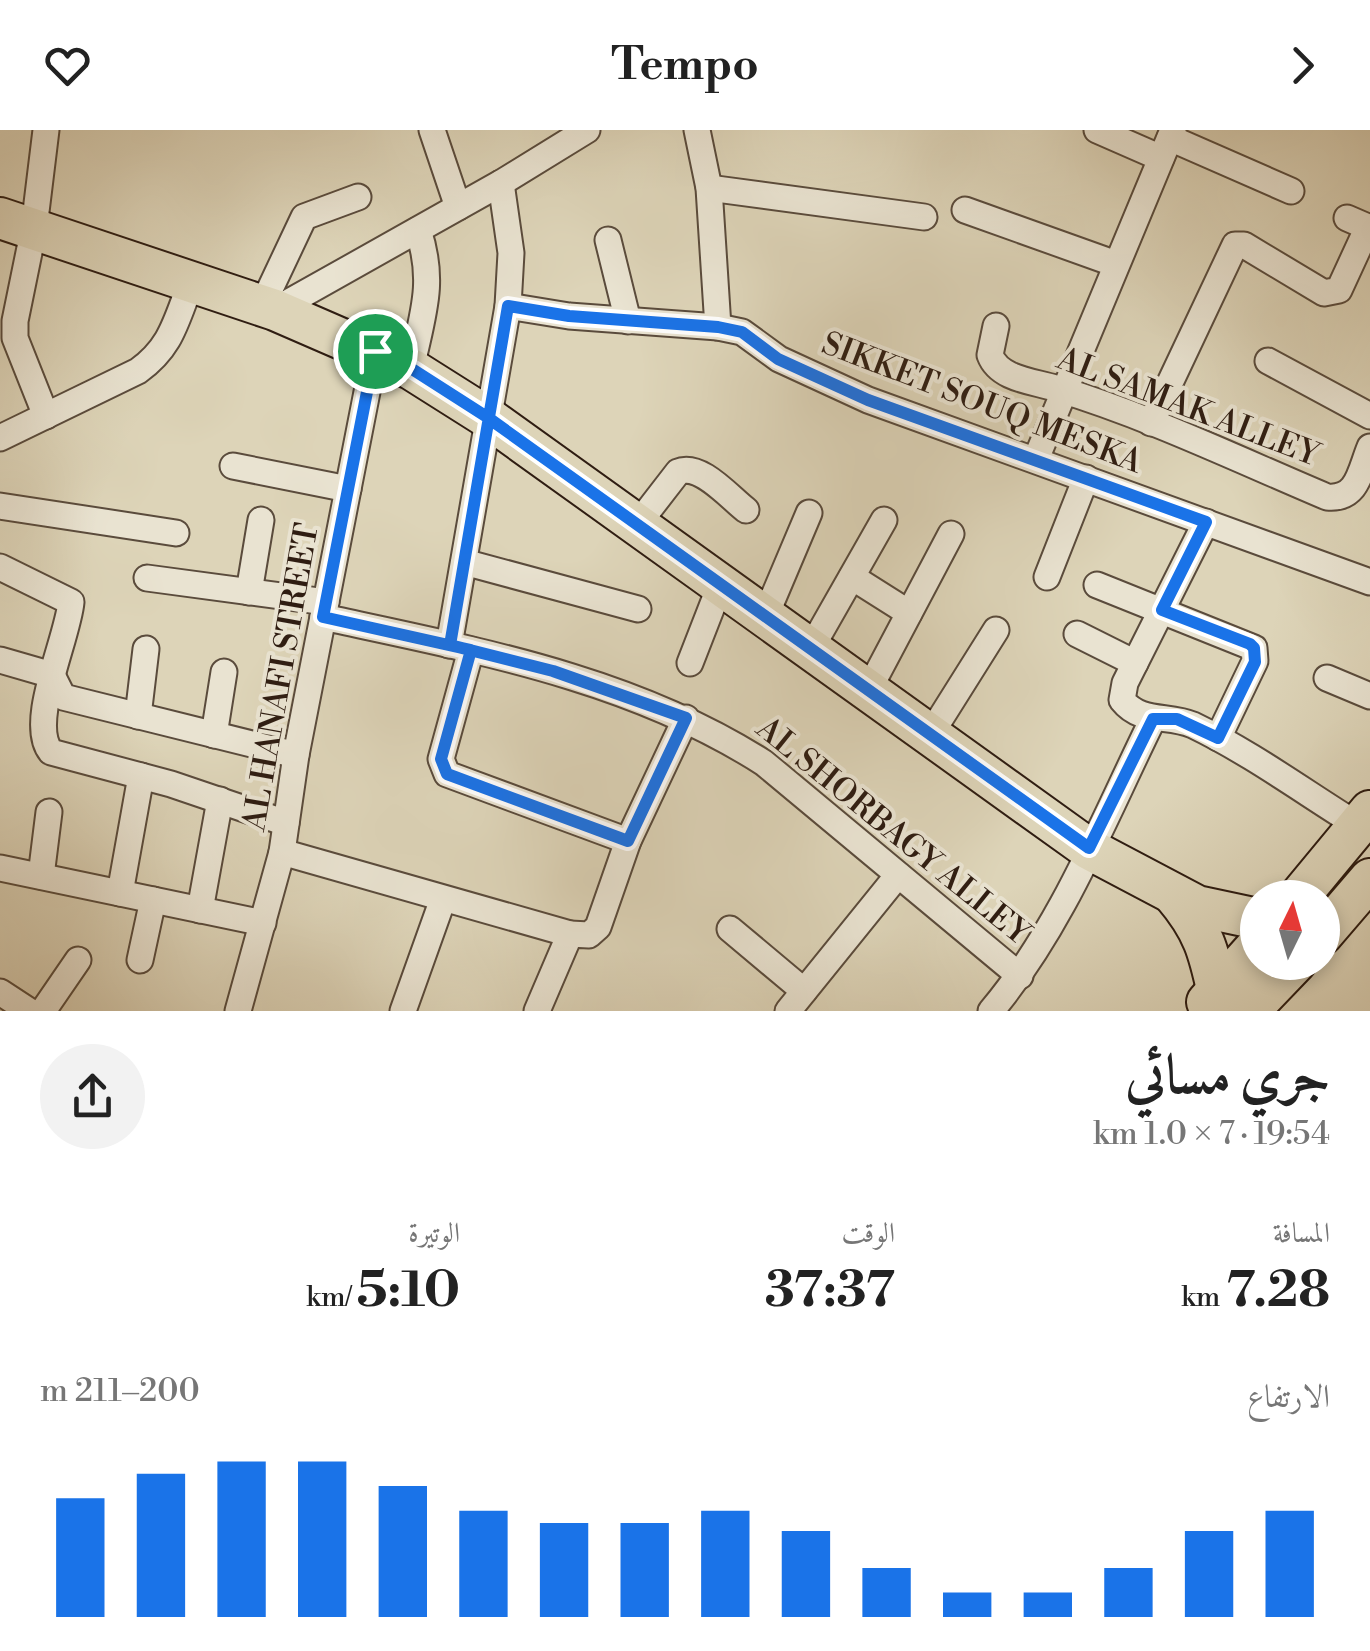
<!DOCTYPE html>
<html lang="ar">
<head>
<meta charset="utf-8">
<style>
	body { margin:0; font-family:"Libre Bodoni",Amiri,serif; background:#f2f2f2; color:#222; direction:rtl; height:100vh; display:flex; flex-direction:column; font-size:38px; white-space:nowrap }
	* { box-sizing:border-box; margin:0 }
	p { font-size:32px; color:#767676 }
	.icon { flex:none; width:55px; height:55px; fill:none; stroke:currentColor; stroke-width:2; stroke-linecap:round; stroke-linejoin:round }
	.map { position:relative; height:881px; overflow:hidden; direction:ltr }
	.sheet { display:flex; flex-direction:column; background:#fff; flex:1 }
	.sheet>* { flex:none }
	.needle { width:65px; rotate:5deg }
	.tools { position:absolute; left:1240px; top:750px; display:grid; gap:20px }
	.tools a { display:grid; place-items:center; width:100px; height:100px; border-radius:50%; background:#fff; box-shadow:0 5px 15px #0003; font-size:50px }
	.pin { position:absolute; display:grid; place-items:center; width:85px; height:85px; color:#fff; margin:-42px; border:5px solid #fff; border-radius:50%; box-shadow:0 2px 10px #0007 }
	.round { display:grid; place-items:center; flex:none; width:105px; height:105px; border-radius:52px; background:#f2f2f2 }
	.overview { display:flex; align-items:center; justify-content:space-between; height:170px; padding:0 40px }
	h1 { font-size:55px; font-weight:800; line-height:75px }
	.metrics { display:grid; grid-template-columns:repeat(3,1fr); gap:15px; height:170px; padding:10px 40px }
	.metrics div { display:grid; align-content:center }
	.metrics b { font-size:50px; font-weight:800 }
	.metrics small { font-size:28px; font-weight:400 }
	.metrics p { font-size:28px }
	.chart { height:280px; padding:20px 40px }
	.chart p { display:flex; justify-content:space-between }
	.chart svg { width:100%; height:180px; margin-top:10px; stroke:#1a73e8; stroke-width:6 }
	header { display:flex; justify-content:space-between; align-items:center; height:130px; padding:0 40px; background:#fff; font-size:45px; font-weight:800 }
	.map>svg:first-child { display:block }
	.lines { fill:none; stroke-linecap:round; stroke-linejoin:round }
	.street-casing { stroke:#5a4b3c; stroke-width:29 }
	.primary-casing { stroke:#2f1d12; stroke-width:44 }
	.street { stroke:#e9e3d1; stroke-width:25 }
	.primary { stroke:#ddd4b8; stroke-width:40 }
	.route-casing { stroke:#fff; stroke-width:20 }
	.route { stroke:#1a73e8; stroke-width:12 }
	.labels { text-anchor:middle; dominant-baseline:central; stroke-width:8; stroke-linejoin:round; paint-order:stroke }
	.street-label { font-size:32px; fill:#2f1d12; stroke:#e9e3d1 }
</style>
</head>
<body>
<header><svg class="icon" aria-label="forward" viewBox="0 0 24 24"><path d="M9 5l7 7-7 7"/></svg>Tempo<svg class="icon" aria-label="heart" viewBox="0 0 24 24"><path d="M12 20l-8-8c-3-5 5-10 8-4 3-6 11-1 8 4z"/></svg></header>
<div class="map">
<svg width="1370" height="881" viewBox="0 0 1370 881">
	<rect width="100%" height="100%" fill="#ddd4b8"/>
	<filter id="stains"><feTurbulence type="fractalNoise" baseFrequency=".002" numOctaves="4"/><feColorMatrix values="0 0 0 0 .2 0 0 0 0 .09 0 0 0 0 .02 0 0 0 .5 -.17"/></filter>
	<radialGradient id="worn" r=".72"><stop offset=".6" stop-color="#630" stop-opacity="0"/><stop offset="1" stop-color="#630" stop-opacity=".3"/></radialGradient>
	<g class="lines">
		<defs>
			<g id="street">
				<path d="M46 0 34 98 15 191V208L46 286"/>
				<path d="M432 0 458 77"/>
				<path d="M697 0 709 58 718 197"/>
				<path d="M1097 0 1161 28"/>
				<path d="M1170 8 1291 61"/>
				<path d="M709 58 924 87"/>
				<path d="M965 80 1116 134"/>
				<path d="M1347 88 1370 98"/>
				<path d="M608 110 628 191"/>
				<path d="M262 176 304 87 358 67"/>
				<path d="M508 176 569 186 718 197 742 202 779 229 868 270 1370 452"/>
				<path d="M275 180 501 53 587 0"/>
				<path d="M996 196 990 225C999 249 1032 251 1055 258 1148 286 1237 329 1327 367 1358 370 1360 341 1370 317"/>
				<path d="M1268 231 1370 286"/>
				<path d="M411 239C422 186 436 153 418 100"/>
				<path d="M1151 293 1235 115H1244L1324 163 1339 160 1368 97"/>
				<path d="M0 308 138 241C172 217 176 190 191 153"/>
				<path d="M1036 329 1173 0"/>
				<path d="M233 336 348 359"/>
				<path d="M0 376 176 403"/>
				<path d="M1206 392 1125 553 1122 570C1141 594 1168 584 1193 595 1251 623 1304 662 1359 696"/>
				<path d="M637 395 678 342C700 332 729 367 746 380"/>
				<path d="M464 432 638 479"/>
				<path d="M0 437 71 472C68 508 27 593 51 622L171 654 286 693"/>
				<path d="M852 447 909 483"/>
				<path d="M1047 447 1086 348"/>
				<path d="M147 448 326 472"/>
				<path d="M1097 455 1254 518 1255 531 1218 608"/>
				<path d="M249 462 261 390"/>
				<path d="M323 487C474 520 632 548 764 633L1020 846"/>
				<path d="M765 487 809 383"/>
				<path d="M1077 504 1135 533"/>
				<path d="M449 515 508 176 511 123 501 53"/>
				<path d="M471 520 441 629 447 644 628 711"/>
				<path d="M810 520 884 390"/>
				<path d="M0 530 52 545"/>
				<path d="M690 533 720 456"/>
				<path d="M52 545 63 567 296 625"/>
				<path d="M1327 548 1370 566"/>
				<path d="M868 561 951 404"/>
				<path d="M138 586 146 519"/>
				<path d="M214 605 224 542"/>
				<path d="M930 605 996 500"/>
				<path d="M282 722 570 804"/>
				<path d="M0 738 263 793"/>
				<path d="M41 746 49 682"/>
				<path d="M120 763 141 646"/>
				<path d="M200 780 220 670"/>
				<path d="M730 799 804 861"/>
				<path d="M140 830 153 770"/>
				<path d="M0 862 29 881"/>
				<path d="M43 881 78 830"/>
				<path d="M238 881 282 722 296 625 375 221"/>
				<path d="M403 881 443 769"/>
				<path d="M537 881 570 804 589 805 598 797 628 711 686 588"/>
				<path d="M788 881 898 745"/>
				<path d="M991 881C1062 797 1104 688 1153 589"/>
			</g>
			<g id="primary">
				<path d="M0 88 275 180 411 239 487 287 1089 719 1197 776 1258 789"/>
				<path d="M1173 764C1209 806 1210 830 1222 881"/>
				<path d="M1298 768 1370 681"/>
				<path d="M1322 805 1370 749"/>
				<path d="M1207 872 1258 815"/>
				<path d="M1249 881 1296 832"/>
			</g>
		</defs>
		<!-- street casing -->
		<use href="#street" class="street-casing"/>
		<!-- primary casing -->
		<use href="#primary" class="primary-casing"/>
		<!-- street -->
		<use href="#street" class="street"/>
		<!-- primary -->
		<use href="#primary" class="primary"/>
	</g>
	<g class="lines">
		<defs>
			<path id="route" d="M375 221 323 487 471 520 441 629 447 644 628 711 686 588 553 541 450 515 508 176 569 186 718 197 742 202 778 229 868 270 1206 392 1162 480 1250 514 1254 518 1255 532 1218 608 1177 589H1153L1089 718 487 287 412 239 375 221"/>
		</defs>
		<!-- route casing -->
		<use href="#route" class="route-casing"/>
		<!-- route -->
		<use href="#route" class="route"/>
	</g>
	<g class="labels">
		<!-- street labels -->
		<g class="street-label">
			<text transform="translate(982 273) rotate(21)">SIKKET SOUQ MESKA</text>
			<text transform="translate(1188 277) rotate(21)">AL SAMAK ALLEY</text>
			<text transform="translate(281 547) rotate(-80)">AL HANAFI STREET</text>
			<text transform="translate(893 701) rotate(39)">AL SHORBAGY ALLEY</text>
		</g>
	</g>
	<rect width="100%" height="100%" filter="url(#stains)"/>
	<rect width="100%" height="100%" fill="url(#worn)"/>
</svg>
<div class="tools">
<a><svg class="needle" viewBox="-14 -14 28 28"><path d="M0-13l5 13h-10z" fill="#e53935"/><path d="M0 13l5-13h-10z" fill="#767676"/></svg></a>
</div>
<div class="pin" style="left:375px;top:221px;background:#1e9e55"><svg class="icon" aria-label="arrive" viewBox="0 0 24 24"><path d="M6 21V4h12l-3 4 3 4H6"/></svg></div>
</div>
<section class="sheet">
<div class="overview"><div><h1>جري مسائي</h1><p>19:54 · 7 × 1.0 km</p></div><a class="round"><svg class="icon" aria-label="share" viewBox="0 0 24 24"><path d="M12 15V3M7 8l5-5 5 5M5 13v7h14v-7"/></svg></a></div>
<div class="metrics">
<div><p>المسافة</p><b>7.28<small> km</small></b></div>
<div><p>الوقت</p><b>37:37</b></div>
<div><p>الوتيرة</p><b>5:10<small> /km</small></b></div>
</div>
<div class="chart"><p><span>الارتفاع</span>200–211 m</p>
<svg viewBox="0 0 160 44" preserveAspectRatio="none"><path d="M5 44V15M15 44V9M25 44V6M35 44V6M45 44V12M55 44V18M65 44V21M75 44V21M85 44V18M95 44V23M105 44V32M115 44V38M125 44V38M135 44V32M145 44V23M155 44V18"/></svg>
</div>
</section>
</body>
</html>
